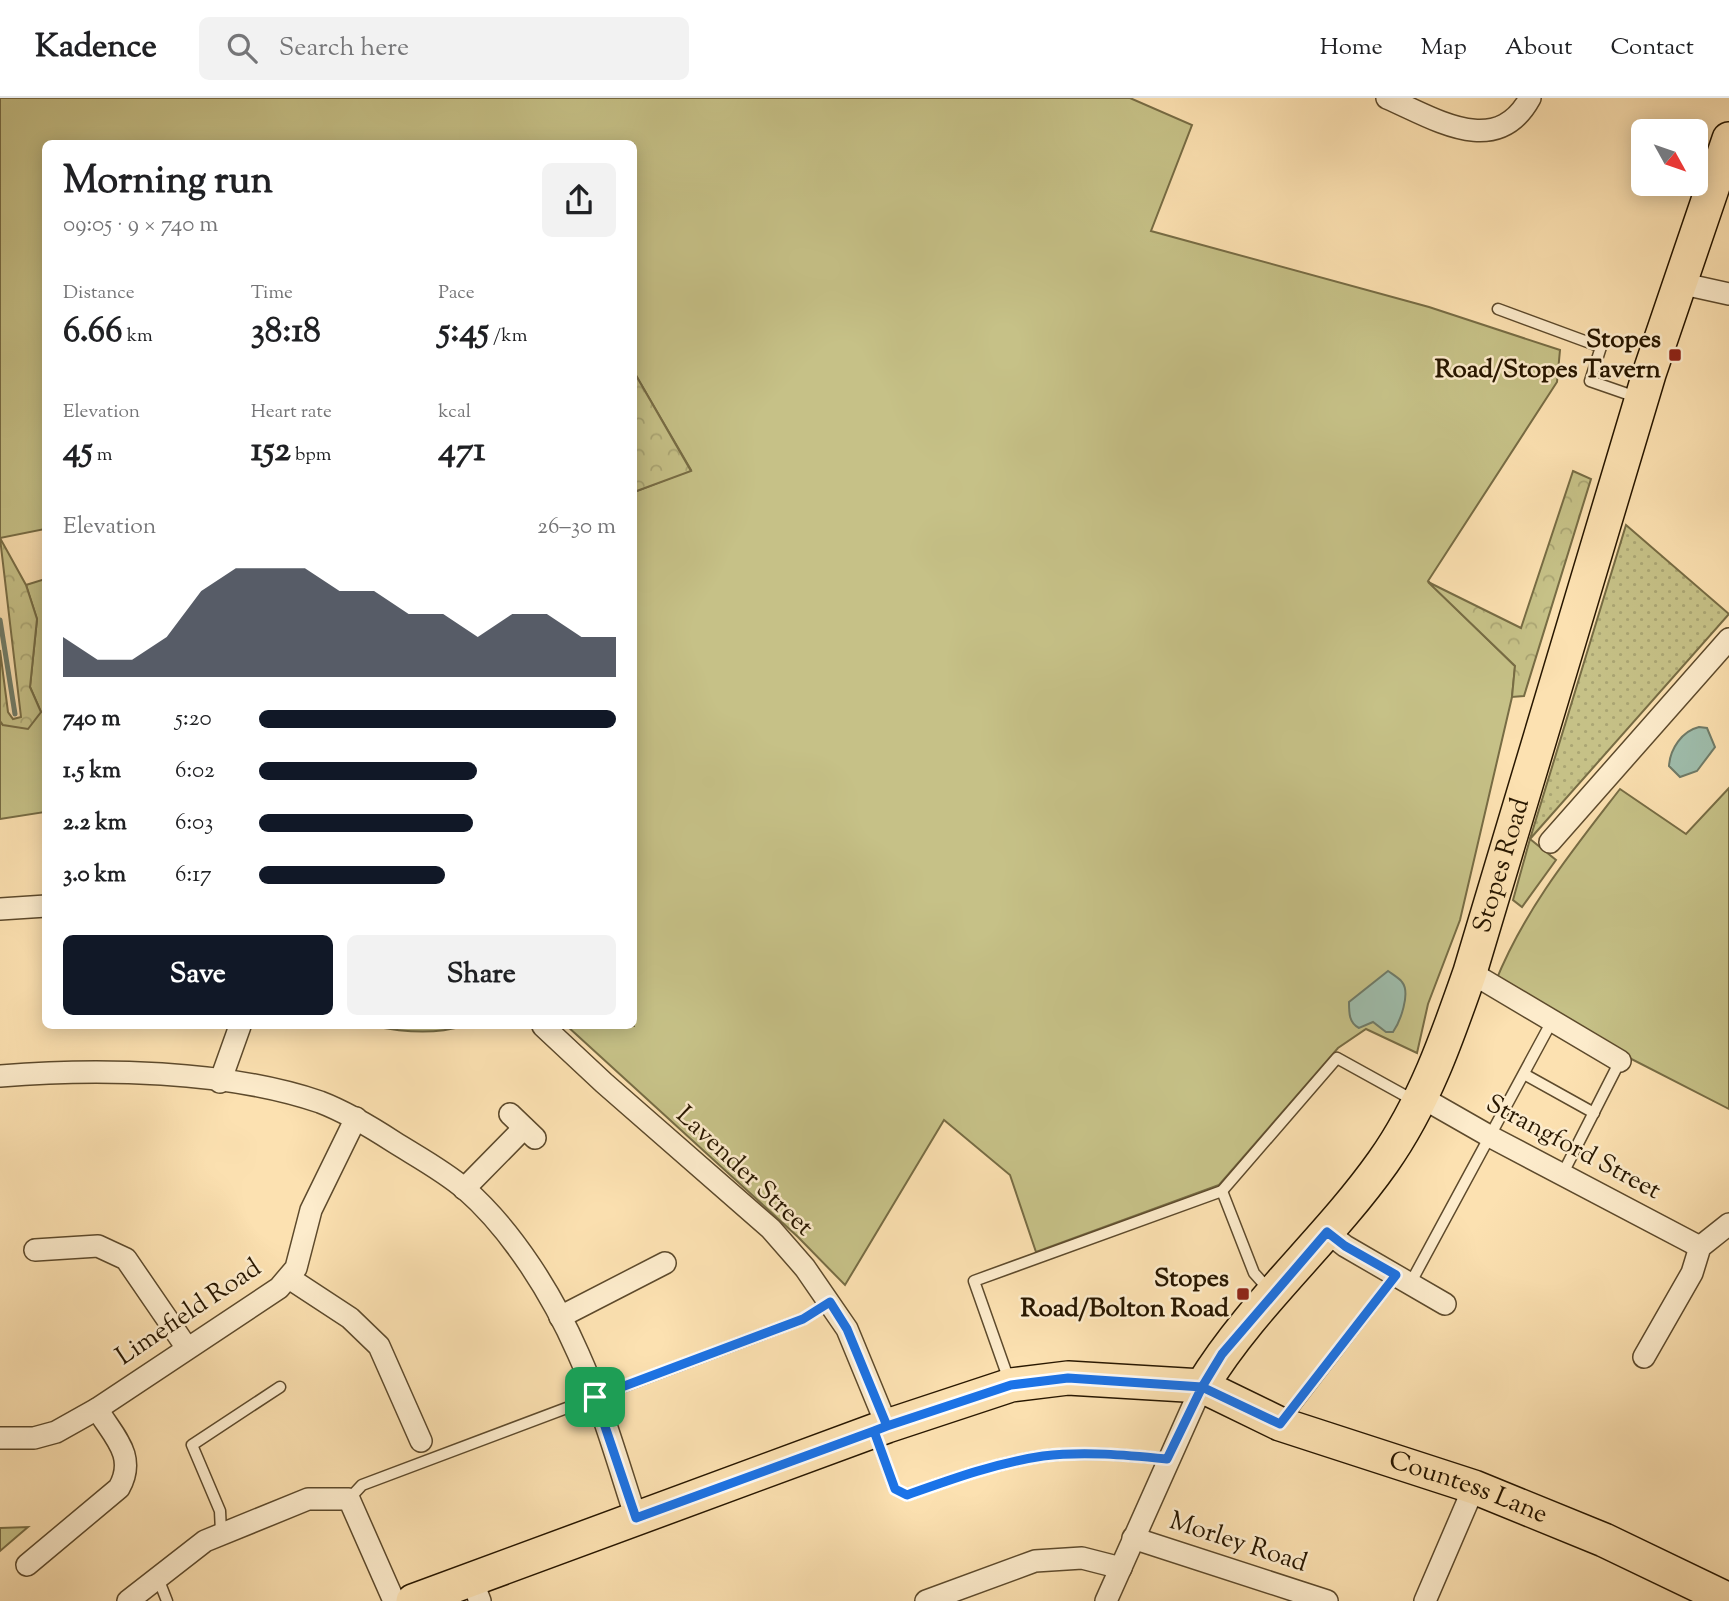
<!DOCTYPE html>
<html lang="en">
<head>
<meta charset="utf-8">
<style>
	body { margin:0; font-family:"Sorts Mill Goudy",serif; background:#f2f2f2; color:#202124; height:100vh; display:flex; flex-direction:column; font-size:26px; white-space:nowrap }
	* { box-sizing:border-box; margin:0 }
	p { font-size:23px; color:#757577 }
	.icon { flex:none; width:38px; height:38px; fill:none; stroke:currentColor; stroke-width:2; stroke-linecap:round; stroke-linejoin:round }
	.map { position:relative; flex:1; overflow:hidden }
	.side { position:absolute; left:42px; top:42px; width:595px; height:889px; display:flex; flex-direction:column; background:#fff; border-radius:10px; box-shadow:0 4px 18px #0003 }
	.side>* { flex:none }
	.needle { width:46px; rotate:130deg }
	.fabs { position:absolute; left:1631px; top:21px; display:grid; gap:14px }
	.fabs a { display:grid; place-items:center; width:77px; height:77px; border-radius:10px; background:#fff; box-shadow:0 4px 18px #0003; font-size:35px }
	.pin { position:absolute; display:grid; place-items:center; width:60px; height:60px; color:#fff; margin:-30px; border-radius:14px; box-shadow:0 4px 10px #0006 }
	.round { display:grid; place-items:center; flex:none; width:74px; height:74px; border-radius:10px; background:#f2f2f2 }
	.overview { display:flex; align-items:center; justify-content:space-between; height:119px; padding:0 21px }
	h1 { font-size:38px; font-weight:700; line-height:52px }
	.metrics { display:grid; grid-template-columns:repeat(3,1fr); gap:10px; height:119px; padding:7px 21px }
	.metrics div { display:grid; align-content:center }
	.metrics b { font-size:35px; font-weight:700 }
	.metrics small { font-size:19px; font-weight:400 }
	.metrics p { font-size:19px }
	.chart { height:196px; padding:14px 21px }
	.chart p { display:flex; justify-content:space-between }
	.chart svg { width:100%; height:126px; margin-top:7px; fill:#111827; opacity:.7 }
	.button { display:flex; gap:14px; margin-top:auto; padding:14px 21px }
	.button a { flex:1; height:80px; border-radius:10px; background:#111827; color:#fff; font-size:28px; font-weight:700; line-height:80px; text-align:center }
	.button a+a { background:#f2f2f2; color:#202124 }
	ul { padding:0 21px; list-style:none; font-size:23px }
	li { display:grid; grid-template-columns:112px 84px 1fr; align-items:center; height:52px }
	li i { height:18px; border-radius:9px; background:#111827 }
	header { display:flex; align-items:center; gap:42px; box-sizing:border-box; height:98px; padding:0 35px; background:#fff; border-bottom:2px solid #e0e0e0 }
	header strong { font-size:33px }
	nav { display:flex; gap:38px; margin-inline-start:auto; font-size:24px }
	.search { width:490px; height:63px; background:#f2f2f2; display:flex; align-items:center; gap:18px; box-sizing:border-box; padding:0 24px; border-radius:10px; color:#757577; font-size:26px }
	.map>svg:first-child { display:block }
	.grass { fill:#c6c187; stroke:#776c44; stroke-width:2 }
	.forest { fill:url(#forest-crowns); stroke:#776c44; stroke-width:2 }
	.garden { fill:url(#garden-dots); stroke:#776c44; stroke-width:2 }
	.water { fill:#9fbead; stroke:#6f7b68; stroke-width:2 }
	.lines { fill:none; stroke-linecap:round; stroke-linejoin:round }
	.stream { stroke:#6f7b68; stroke-width:5 }
	.service-casing { stroke:#5d4a2c; stroke-width:13 }
	.minor-casing { stroke:#5d4a2c; stroke-width:24 }
	.primary-casing { stroke:#281700; stroke-width:36 }
	.service { stroke:#fdeccc; stroke-width:10 }
	.minor { stroke:#fdeccc; stroke-width:21 }
	.primary { stroke:#fce1b1; stroke-width:33 }
	.route-casing { stroke:#fff; stroke-width:14 }
	.route { stroke:#1a73e8; stroke-width:9 }
	.poi-dot { fill:#8f2418; stroke:#fdeccc; stroke-width:2.5 }
	.labels { text-anchor:middle; dominant-baseline:central; stroke-width:5; stroke-linejoin:round; paint-order:stroke }
	.poi-label { font-size:26px; font-weight:bold; fill:#281700; stroke:#fdeccc; text-anchor:end }
	.street-label { font-size:26px; fill:#281700; stroke:#fdeccc }
</style>
</head>
<body>
<header>
<strong>Kadence</strong>
<div class="search"><svg class="icon" aria-label="search" viewBox="0 0 24 24"><circle cx="10" cy="10" r="6"/><path d="M15 15l6 6"/></svg>Search here</div>
<nav><a>Home</a><a>Map</a><a>About</a><a>Contact</a></nav>
</header>
<div class="map">
<svg width="1729" height="1503" viewBox="0 0 1729 1503">
	<defs>
		<pattern id="forest-crowns" width="20" height="18" patternUnits="userSpaceOnUse" patternTransform="scale(1.75)"><rect width="20" height="18" fill="#c6c187"/><path d="M2 6a3 3 0 1 1 6 0M12 15a3 3 0 1 1 6 0" fill="none" stroke="#aaa573"/></pattern>
		<pattern id="garden-dots" width="8" height="8" patternUnits="userSpaceOnUse" patternTransform="scale(1.75)"><rect width="8" height="8" fill="#c6c187"/><path d="M2 2h.1M6 6h.1" fill="none" stroke="#aaa573" stroke-width="1.8" stroke-linecap="round"/></pattern>
	</defs>
	<rect width="100%" height="100%" fill="#fce1b1"/>
	<filter id="stains"><feTurbulence type="fractalNoise" baseFrequency=".00286" numOctaves="4"/><feColorMatrix values="0 0 0 0 .2 0 0 0 0 .09 0 0 0 0 .02 0 0 0 .5 -.17"/></filter>
	<radialGradient id="worn" r=".72"><stop offset=".6" stop-color="#630" stop-opacity="0"/><stop offset="1" stop-color="#630" stop-opacity=".3"/></radialGradient>
	<!-- grass -->
	<g class="grass">
		<path d="M0 0H1130L1192 27 1151 133 1429 209 1560 252 1557 284 1428 483 1515 568 1512 599 1460 822 1428 906 1417 955 1366 931 1338 950 1219 1087 1036 1154 1010 1077 944 1022 845 1187 798 1139 567 928H634V394L691 372 634 274V46H46L45 431 0 440Z"/>
		<path d="M45 481V714L0 721V623L3 627 41 614 30 589 37 521 26 487Z"/>
		<path d="M1729 690V1011L1610 950 1495 885C1524 812 1572 753 1620 691L1686 736Z"/>
		<path d="M1530 741 1556 762 1522 809 1513 802Z"/>
		<path d="M373 928H463C434 937 402 934 373 928Z"/>
		<path d="M28 1429 0 1453V1430Z"/>
	</g>
	<!-- forest -->
	<g class="forest">
		<path d="M634 274 691 373 634 394Z"/>
		<path d="M1573 373 1591 381 1524 598 1512 599 1515 568 1428 484 1521 530Z"/>
		<path d="M0 440 26 487 37 521 30 589 41 614 28 631 3 627 0 623V552L8 614 13 621 21 619Z"/>
	</g>
	<!-- garden -->
	<path class="garden" d="M1626 427 1729 516 1530 741Z"/>
	<!-- water -->
	<g class="water">
		<path d="M1699 629 1707 630 1715 649 1697 673 1680 679 1669 668C1670 651 1682 633 1699 629Z"/>
		<path d="M1388 873C1392 876 1399 880 1402 884 1411 895 1400 924 1393 934H1386L1373 924 1359 930C1349 925 1349 915 1349 904Z"/>
	</g>
	<g class="lines">
		<!-- stream -->
		<path class="stream" d="M0 522 15 616"/>
		<defs>
			<g id="service">
				<path d="M1498 211 1601 249 1590 283 1639 300"/>
				<path d="M1524 976 1594 1015"/>
				<path d="M1562 1077 1620 963"/>
				<path d="M1222 1093 1254 1175 1270 1193"/>
				<path d="M1410 1186 1552 923"/>
				<path d="M1010 1285 974 1183 1222 1093 1337 960 1413 1002"/>
				<path d="M1284 1322 1396 1177"/>
				<path d="M875 1336 895 1391 907 1397C952 1381 996 1365 1043 1358 1084 1353 1126 1357 1167 1361"/>
				<path d="M349 1401 362 1387 803 1221 830 1204"/>
				<path d="M221 1434 220 1413 192 1347 280 1289"/>
				<path d="M158 1480 167 1503"/>
			</g>
			<g id="minor">
				<path d="M1387 0C1434 20 1496 62 1530 0"/>
				<path d="M1679 185 1729 196"/>
				<path d="M1550 744 1729 541"/>
				<path d="M0 811 46 808"/>
				<path d="M1470 874 1620 963"/>
				<path d="M543 928 604 985 771 1131 805 1170 847 1231 887 1328"/>
				<path d="M0 978C98 970 226 972 320 1004 346 1014 371 1029 394 1044 418 1059 444 1073 465 1091 513 1133 553 1198 578 1255 602 1308 618 1365 636 1420"/>
				<path d="M220 984 240 928"/>
				<path d="M1421 999 1491 1039 1700 1149"/>
				<path d="M510 1016 535 1040"/>
				<path d="M464 1091 524 1030"/>
				<path d="M1327 1134 1345 1148 1445 1206"/>
				<path d="M35 1152 98 1148 126 1161 187 1250"/>
				<path d="M289 1180 350 1220 379 1248 421 1343"/>
				<path d="M560 1219 665 1165"/>
				<path d="M1644 1259 1692 1175 1700 1149 1729 1126"/>
				<path d="M0 1340H34L56 1334 97 1311 279 1190 296 1170 311 1112 356 1020"/>
				<path d="M1133 1440 1327 1503"/>
				<path d="M27 1467 119 1390C137 1358 114 1339 97 1311"/>
				<path d="M472 1482 480 1503"/>
				<path d="M128 1503 205 1443 308 1401H349L394 1503"/>
				<path d="M926 1503 1035 1463 1082 1460 1121 1470"/>
				<path d="M1106 1503 1202 1288"/>
				<path d="M1425 1503 1474 1389"/>
			</g>
			<g id="primary">
				<path id="s1" d="M1202 1288C1252 1206 1327 1143 1383 1064 1424 1006 1447 940 1470 874L1649 276 1729 41"/>
				<path id="s2" d="M413 1503 887 1328 1011 1287 1068 1280 1202 1288 1280 1326 1474 1389 1604 1442 1729 1502"/>
			</g>
		</defs>
		<!-- service casing -->
		<use href="#service" class="service-casing"/>
		<!-- minor casing -->
		<use href="#minor" class="minor-casing"/>
		<!-- primary casing -->
		<use href="#primary" class="primary-casing"/>
		<!-- service -->
		<use href="#service" class="service"/>
		<!-- minor -->
		<use href="#minor" class="minor"/>
		<!-- primary -->
		<use href="#primary" class="primary"/>
	</g>
	<g class="lines">
		<defs>
			<path id="route" d="M595 1299 636 1420 874 1333 887 1328 1011 1287 1068 1280 1202 1289 1280 1326 1396 1177 1345 1148 1327 1134 1222 1256 1202 1289 1167 1361C1126 1357 1084 1353 1043 1358 996 1365 952 1381 907 1397L895 1391 874 1333 887 1328 847 1231 830 1204 803 1221 595 1299"/>
		</defs>
		<!-- route casing -->
		<use href="#route" class="route-casing"/>
		<!-- route -->
		<use href="#route" class="route"/>
	</g>
	<!-- markers -->
	<g class="poi-dot">
		<rect x="1668" y="250" width="14" height="14" rx="3.5"/>
		<rect x="1236" y="1189" width="14" height="14" rx="3.5"/>
	</g>
	<g class="labels">
		<!-- poi labels -->
		<g class="poi-label">
			<text x="1661" y="242">Stopes<tspan x="1661" dy="30">Road/Stopes Tavern</tspan></text>
			<text x="1229" y="1181">Stopes<tspan x="1229" dy="30">Road/Bolton Road</tspan></text>
		</g>
		<!-- street labels -->
		<g class="street-label">
			<text stroke="none"><textPath href="#s1" startOffset="609">Stopes Road</textPath></text>
			<text transform="translate(1573 1050) rotate(28)">Strangford Street</text>
			<text transform="translate(744 1074) rotate(43)">Lavender Street</text>
			<text transform="translate(189 1215) rotate(-34)">Limefield Road</text>
			<text stroke="none"><textPath href="#s2" startOffset="1113">Countess Lane</textPath></text>
			<text transform="translate(1238 1445) rotate(18)">Morley Road</text>
		</g>
	</g>
	<rect width="100%" height="100%" filter="url(#stains)"/>
	<rect width="100%" height="100%" fill="url(#worn)"/>
</svg>
<div class="fabs">
<a><svg class="needle" viewBox="-14 -14 28 28"><path d="M0-13l5 13h-10z" fill="#e53935"/><path d="M0 13l5-13h-10z" fill="#757577"/></svg></a>
</div>
<div class="pin" style="left:595px;top:1299px;background:#1e9e55"><svg class="icon" aria-label="arrive" viewBox="0 0 24 24"><path d="M6 21V4h12l-3 4 3 4H6"/></svg></div>
<section class="side">
<div class="overview"><div><h1>Morning run</h1><p>09:05 · 9 × 740 m</p></div><a class="round"><svg class="icon" aria-label="share" viewBox="0 0 24 24"><path d="M12 15V3M7 8l5-5 5 5M5 13v7h14v-7"/></svg></a></div>
<div class="metrics">
<div><p>Distance</p><b>6.66<small> km</small></b></div>
<div><p>Time</p><b>38:18</b></div>
<div><p>Pace</p><b>5:45<small> /km</small></b></div>
</div>
<div class="metrics">
<div><p>Elevation</p><b>45<small> m</small></b></div>
<div><p>Heart rate</p><b>152<small> bpm</small></b></div>
<div><p>kcal</p><b>471</b></div>
</div>
<div class="chart"><p><span>Elevation</span>26–30 m</p>
<svg viewBox="0 0 160 44" preserveAspectRatio="none"><path d="M0 44V30L10 38L20 38L30 30L40 14L50 6L60 6L70 6L80 14L90 14L100 22L110 22L120 30L130 22L140 22L150 30L160 30V44z"/></svg>
</div>
<ul>
<li><b>740 m</b>5:20<i style="width:100%"></i></li>
<li><b>1.5 km</b>6:02<i style="width:61%"></i></li>
<li><b>2.2 km</b>6:03<i style="width:60%"></i></li>
<li><b>3.0 km</b>6:17<i style="width:52%"></i></li>
</ul>
<div class="button"><a>Save</a><a>Share</a></div>
</section>
</div>
</body>
</html>
